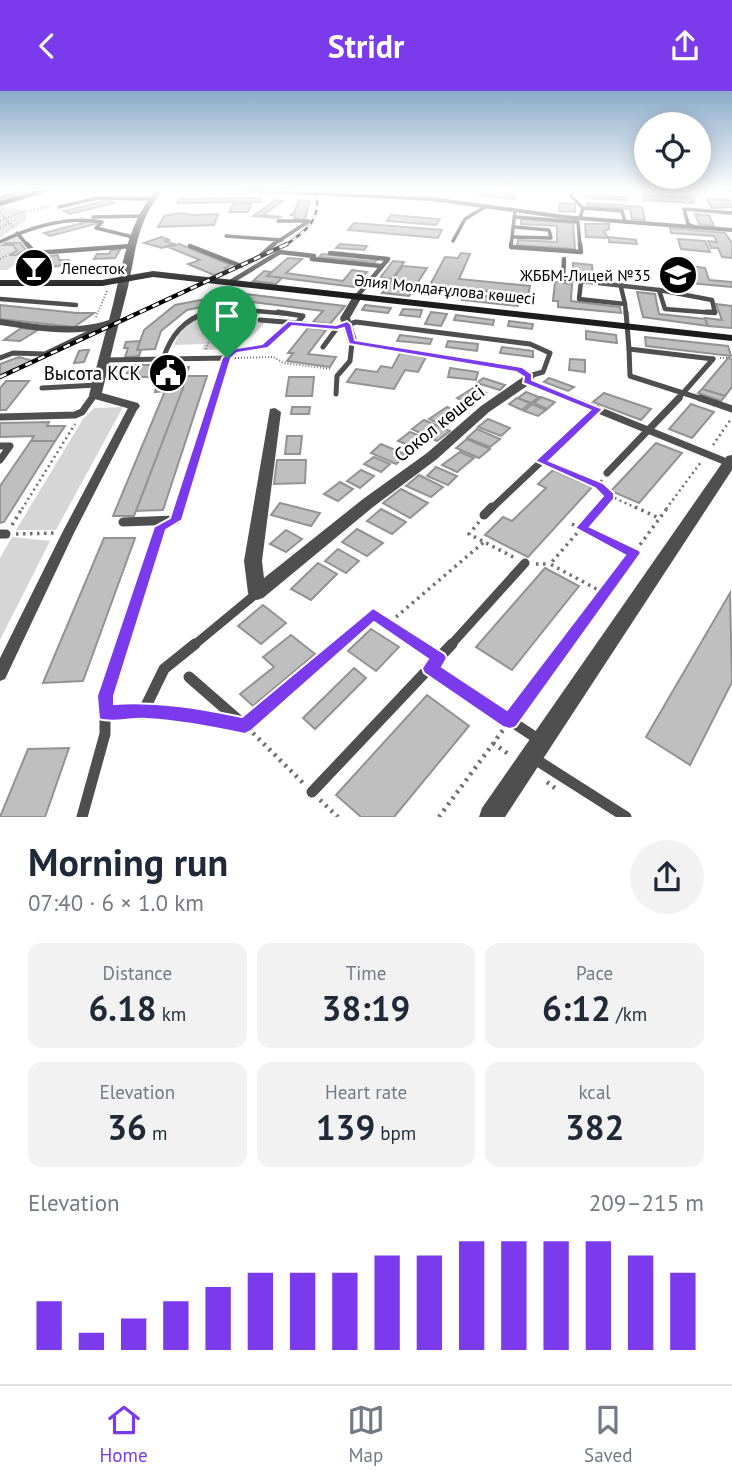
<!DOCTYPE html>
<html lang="en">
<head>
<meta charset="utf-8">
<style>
	body { margin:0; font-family:"PT Sans",sans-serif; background:#f2f2f3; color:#1f2937; height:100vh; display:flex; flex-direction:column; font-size:26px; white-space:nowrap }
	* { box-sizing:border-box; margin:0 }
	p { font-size:23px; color:#747a83 }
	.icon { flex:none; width:38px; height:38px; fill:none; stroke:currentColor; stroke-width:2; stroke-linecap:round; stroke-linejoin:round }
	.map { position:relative; height:726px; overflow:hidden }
	.details { display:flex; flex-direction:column; background:#fff; flex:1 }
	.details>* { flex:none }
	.tools { position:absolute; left:634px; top:21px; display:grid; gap:14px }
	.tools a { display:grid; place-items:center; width:77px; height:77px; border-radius:50%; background:#fff; box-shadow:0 4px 18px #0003; font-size:35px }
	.pin { position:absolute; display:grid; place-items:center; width:60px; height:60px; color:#fff; margin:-72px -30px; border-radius:50% 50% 50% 0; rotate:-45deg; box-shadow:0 0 7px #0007 }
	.pin .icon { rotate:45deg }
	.round { display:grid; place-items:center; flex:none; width:74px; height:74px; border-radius:37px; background:#f2f2f3 }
	.headline { display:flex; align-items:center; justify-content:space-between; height:119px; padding:0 28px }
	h1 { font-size:38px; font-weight:700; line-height:52px }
	.figures { display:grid; grid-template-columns:repeat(3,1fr); gap:10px; height:119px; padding:7px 28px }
	.figures div { display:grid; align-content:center; border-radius:14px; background:#f2f2f3; text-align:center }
	.figures b { font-size:35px; font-weight:700 }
	.figures small { font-size:19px; font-weight:400 }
	.figures p { font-size:19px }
	.chart { height:196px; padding:14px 28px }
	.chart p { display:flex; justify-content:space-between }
	.chart svg { width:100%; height:126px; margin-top:7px; stroke:#7c3aed; stroke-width:6 }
	header { display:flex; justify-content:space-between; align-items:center; height:91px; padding:0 28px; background:#7c3aed; color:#fff; font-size:32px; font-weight:700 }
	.menu { display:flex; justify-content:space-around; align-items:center; height:98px; border-top:2px solid #e0e1e3; background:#fff; font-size:19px; color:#747a83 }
	.menu a { display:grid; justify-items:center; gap:4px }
	.menu .active { color:#7c3aed }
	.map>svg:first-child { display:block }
	.green { fill:#d6d6d6 }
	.building { fill:#bfbfbf; stroke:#939393; stroke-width:2 }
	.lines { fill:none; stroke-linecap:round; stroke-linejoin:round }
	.primary-casing { stroke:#dbdbdb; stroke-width:2 }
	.path-far3 { stroke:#717171; stroke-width:2; stroke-dasharray:1 2; stroke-linecap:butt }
	.path-far2 { stroke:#717171; stroke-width:2.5; stroke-dasharray:2 3.5; stroke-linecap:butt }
	.path-far1 { stroke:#717171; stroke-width:3.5; stroke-dasharray:2.5 4.5; stroke-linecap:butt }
	.path { stroke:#717171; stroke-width:4.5; stroke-dasharray:2.5 5; stroke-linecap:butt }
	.service-far5 { stroke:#4f4f4f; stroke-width:3.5 }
	.service-far4 { stroke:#4f4f4f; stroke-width:4.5 }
	.service-far3 { stroke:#4f4f4f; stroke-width:5 }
	.service-far2 { stroke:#4f4f4f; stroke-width:7 }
	.service-far1 { stroke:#4f4f4f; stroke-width:9 }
	.service { stroke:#4f4f4f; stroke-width:11 }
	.pedestrian { fill:#4f4f4f; fill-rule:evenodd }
	.minor { fill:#4f4f4f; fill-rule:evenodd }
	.tertiary { fill:#4f4f4f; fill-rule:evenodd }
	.secondary { fill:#1c1c1c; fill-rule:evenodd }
	.primary { fill:#000; fill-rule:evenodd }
	.rail-far1-casing { stroke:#000; stroke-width:2.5 }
	.rail-casing { stroke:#000; stroke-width:4.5 }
	.rail-far1 { stroke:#fff; stroke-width:2; stroke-dasharray:5; stroke-linecap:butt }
	.rail { stroke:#fff; stroke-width:2.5; stroke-dasharray:7; stroke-linecap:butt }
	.route { fill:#7c3aed; stroke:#fff; stroke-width:2; fill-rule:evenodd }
	.labels { text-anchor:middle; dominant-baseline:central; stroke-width:5; stroke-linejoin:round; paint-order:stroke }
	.far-poi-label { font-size:16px; fill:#000; stroke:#fff; text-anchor:start }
	.far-street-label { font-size:16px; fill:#000; stroke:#fff }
	.poi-label { font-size:19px; fill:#000; stroke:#fff; text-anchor:end }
	.street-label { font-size:19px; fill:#000; stroke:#fff }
</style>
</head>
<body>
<header><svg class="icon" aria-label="back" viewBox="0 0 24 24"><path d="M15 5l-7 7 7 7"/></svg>Stridr<svg class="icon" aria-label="share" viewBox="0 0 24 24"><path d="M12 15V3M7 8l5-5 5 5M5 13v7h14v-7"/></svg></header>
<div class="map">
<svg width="732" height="726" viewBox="0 0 732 726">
	<rect width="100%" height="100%" fill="#fff"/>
	<!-- green -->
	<g class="green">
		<path d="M0 115 26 119V129L0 147Z"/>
		<path d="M16 144 32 163 7 179H0V154Z"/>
		<path d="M237 218 261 221 253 230 265 232C244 255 233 258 202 259L204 253 174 254C184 226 212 223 237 218Z"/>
		<path d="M123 316 56 439H16L83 328 94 317Z"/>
		<path d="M12 446 50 450 0 549V467Z"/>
	</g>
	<!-- building -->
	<g class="building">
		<path d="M491 99 514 102 515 108 478 104Z"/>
		<path d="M586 104 626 106 627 109 586 107Z"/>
		<path d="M643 104 692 107 694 112 644 109Z"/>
		<path d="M235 107H261L260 111 177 112 180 108Z"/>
		<path d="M707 108 729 109 732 116 712 117Z"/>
		<path d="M109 109 114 112 70 123 64 120Z"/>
		<path d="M276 109 283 110 263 124 280 126 278 127 253 125Z"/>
		<path d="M299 109 310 110 305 128H294L295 124H290L294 122Z"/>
		<path d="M560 112 575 113V121L559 120Z"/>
		<path d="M587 112 642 116 645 129 632 128 630 118 587 115Z"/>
		<path d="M233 113H251L248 121H229Z"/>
		<path d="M178 122 194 124 218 123 214 134 158 136 164 125Z"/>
		<path d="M695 123 709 124 714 135 699 133Z"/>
		<path d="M391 124 440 128 436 134 387 130Z"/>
		<path d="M521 128 573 132 575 158 517 154 518 149 557 151V135L521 133Z"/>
		<path d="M94 129 99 132 50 145 44 142Z"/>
		<path d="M354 132 442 139 438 147 348 139Z"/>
		<path d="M585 133H609V138L604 140 608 147 586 146Z"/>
		<path d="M670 137 725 142 732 152V167L722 166 718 157H711L708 150 717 151 714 145 671 142Z"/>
		<path d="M161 146 170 149 164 150 174 153 162 157 144 152Z"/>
		<path d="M609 146 636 149 637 153 609 151Z"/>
		<path d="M678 148 705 150 710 161 681 158Z"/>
		<path d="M6 152H20L26 159 16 164H9L17 160 13 154H3Z"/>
		<path d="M179 153 231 174 225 177 229 179 214 184 188 173 200 169 168 156Z"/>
		<path d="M340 153 367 155 364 159 336 157Z"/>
		<path d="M111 159H120L115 167 94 168 97 163H109Z"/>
		<path d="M461 162 470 163 459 188 530 195 528 205 430 194 445 166 458 167Z"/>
		<path d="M322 163 378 168 375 171 319 166Z"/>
		<path d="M58 164 59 169H70L59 175 33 178 24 174 39 169 40 166Z"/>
		<path d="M288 167 302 168 286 182 343 190 352 179 367 181 354 196 267 185Z"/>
		<path d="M393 170 404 171 392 188 380 187Z"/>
		<path d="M573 172 592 174 593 188 573 186Z"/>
		<path d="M403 175 427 177 409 205 382 202Z"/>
		<path d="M689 175 705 177 709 189 732 191V196L668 190 666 185 693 188Z"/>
		<path d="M264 180 271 181 267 185 282 187 276 193 253 190Z"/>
		<path d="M555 191 572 193 571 210 620 216 621 222 558 216V210H553Z"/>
		<path d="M637 201 655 203 659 223 705 228 708 235 643 226Z"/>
		<path d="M237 202 345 215 330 233 313 231 323 220 236 209 187 219 161 240 155 258 137 259 144 239 175 214Z"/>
		<path d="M477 204 519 208 518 215 462 209 464 205 476 207Z"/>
		<path d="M716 213 732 215V237L708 235 705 227 722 229Z"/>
		<path d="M0 214 77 222H94L74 236 0 228Z"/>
		<path d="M365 214 391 217 388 222 362 219Z"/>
		<path d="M403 218 422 219 420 226 400 224Z"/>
		<path d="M431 221 447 223 441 235 425 233Z"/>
		<path d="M456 224 494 229 493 234 454 229Z"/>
		<path d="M509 230 533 233 532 238 508 235Z"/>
		<path d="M21 237 38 239 20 250 4 249Z"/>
		<path d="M308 237 326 239 308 263 336 266 330 276 287 270 293 262H288Z"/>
		<path d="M586 240 616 244 617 252 586 248Z"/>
		<path d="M400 244 432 248 430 253 397 250Z"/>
		<path d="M645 246 728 255 731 265 646 255Z"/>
		<path d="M140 250 137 259H141L139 265 125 266 128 257H124L126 251Z"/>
		<path d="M448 250 478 253 477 260 446 256Z"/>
		<path d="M502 256 533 260V266L500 262Z"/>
		<path d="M84 259H89L84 271 74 272 79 260Z"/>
		<path d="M400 262 426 266 418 281 405 279 394 298 347 291 356 278 377 281 381 275 392 277Z"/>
		<path d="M19 266 33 270 0 284V273Z"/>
		<path d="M728 267 732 268V296L725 305 702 298Z"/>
		<path d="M570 268 585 269V281L569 279Z"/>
		<path d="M156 271H166L165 274 182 271 180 276H189L185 286H138L139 284 127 282 134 274H155Z"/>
		<path d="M450 277 478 281 476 289 448 286Z"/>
		<path d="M187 285H207L163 419 136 420Z"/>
		<path d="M289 286H314L312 305H286Z"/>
		<path d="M483 287 505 294 500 299 477 292Z"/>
		<path d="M549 287 574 296 568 300 544 291Z"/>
		<path d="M6 290H29L6 319H0V297Z"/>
		<path d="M156 297H183L134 425H113L165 300 155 301Z"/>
		<path d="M473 297 486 302 470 313 457 307Z"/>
		<path d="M702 298 725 305 721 310 698 302Z"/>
		<path d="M526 301 539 306 531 312 518 307Z"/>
		<path d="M604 302 651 318 641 329 593 311Z"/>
		<path d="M541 306 555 311 547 318 534 312Z"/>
		<path d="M517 307 530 312 522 319 509 313Z"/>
		<path d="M532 313 546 319 538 325 524 320Z"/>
		<path d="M691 313 714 321 692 347 669 338Z"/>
		<path d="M292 316H310L309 323H291Z"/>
		<path d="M447 316 462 323 445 335 429 328Z"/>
		<path d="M488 328 510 337 501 345 478 336Z"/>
		<path d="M424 329 450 340 437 350 412 338Z"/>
		<path d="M49 331 47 335H65L55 350H31L34 345 0 346V332Z"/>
		<path d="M477 338 500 348 490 356 467 347Z"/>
		<path d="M410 341 423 346 411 355 398 350Z"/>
		<path d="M287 345H302L300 363H285Z"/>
		<path d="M467 348 490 358 479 367 456 357Z"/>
		<path d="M31 350H55L4 431 0 432V395Z"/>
		<path d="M656 352 682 362 639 412 611 400Z"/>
		<path d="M381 353 407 364 396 373 371 362Z"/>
		<path d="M460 361 474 367 457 381 442 374Z"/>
		<path d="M374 366 390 373 381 381 364 373Z"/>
		<path d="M277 369H306L305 392 274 393Z"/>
		<path d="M436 376 457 385 448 394 427 385Z"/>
		<path d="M361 379 374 385 360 397 347 390Z"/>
		<path d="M553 379 592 396 528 466 485 444 503 426 512 430 546 397 538 393Z"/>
		<path d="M419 384 443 396 431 406 406 395Z"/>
		<path d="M340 391 353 398 338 410 324 403Z"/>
		<path d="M401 398 428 412 410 427 383 412Z"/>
		<path d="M280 412 320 422 311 435 271 424Z"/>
		<path d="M381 418 406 431 392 443 367 430Z"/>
		<path d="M357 438 383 452 367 465 342 451Z"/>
		<path d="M286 439 302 448 286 461 270 453Z"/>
		<path d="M104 447H135L83 590 43 592Z"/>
		<path d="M338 458 359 470 346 482 325 470Z"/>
		<path d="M318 472 337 483 311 509 291 498Z"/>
		<path d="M545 477 579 495 512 579 476 556Z"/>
		<path d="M730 502 732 591 690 674 646 646Z"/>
		<path d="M263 514 286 532 261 553 238 535Z"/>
		<path d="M371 538 399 556 376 580 348 560Z"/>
		<path d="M291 544 315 563 253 615 240 603 274 576 263 566Z"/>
		<path d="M354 577 366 587 315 638 303 627Z"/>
		<path d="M427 604 469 635 394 726H361L336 704Z"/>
		<path d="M69 657 45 726H0L28 658Z"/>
	</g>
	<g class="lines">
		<defs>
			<path id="primary" d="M38 99H52L0 115V110Z"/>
		</defs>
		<!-- primary casing -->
		<use href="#primary" class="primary-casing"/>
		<!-- path-far3 -->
		<g class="path-far3">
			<path d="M0 121 14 137"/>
			<path d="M0 130 16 123 50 115"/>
			<path d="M0 137 9 132"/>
			<path d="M0 168 8 164"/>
			<path d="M96 226 107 200"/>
			<path d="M206 258 214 237 231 227"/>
			<path d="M233 260 264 256 284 240"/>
			<path d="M235 267 273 266 284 272 332 278"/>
			<path d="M720 267 732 266"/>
		</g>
		<!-- path-far2 -->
		<g class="path-far2">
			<path d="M713 354 731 328"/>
			<path d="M550 374 599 394"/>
			<path d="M602 389 599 394 610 405"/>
			<path d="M22 418 75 333"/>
			<path d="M599 418 610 405 639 418"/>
			<path d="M666 418 701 371"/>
		</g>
		<!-- path-far1 -->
		<g class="path-far1">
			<path d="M600 416 550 473 604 502"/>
			<path d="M635 416 659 427"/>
			<path d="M479 431 469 443 517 468"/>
			<path d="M572 433 634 462"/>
			<path d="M12 434 23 416"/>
			<path d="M16 443 55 442"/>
			<path d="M536 473H550"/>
			<path d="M396 526 484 451"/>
			<path d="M565 555 668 416"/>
		</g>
		<!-- path -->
		<g class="path">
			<path d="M517 619 566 553"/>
			<path d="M253 642 303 692"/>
			<path d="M493 652 511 665"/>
			<path d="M547 691 556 698"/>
			<path d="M320 709 338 726"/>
			<path d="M439 726 503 639"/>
		</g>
		<!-- service-far5 -->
		<g class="service-far5">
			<path d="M572 102 571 105 583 117 580 127"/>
			<path d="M0 107 27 99"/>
			<path d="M59 116 98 107 152 108"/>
			<path d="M583 117 622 120 625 131"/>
			<path d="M93 126 144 125"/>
			<path d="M516 126 578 131 580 155"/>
			<path d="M695 136 688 133 684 118 732 122"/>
			<path d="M17 142 28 155"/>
			<path d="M226 145 282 149"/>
			<path d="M513 146 551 147 549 139 515 136"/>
			<path d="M453 150 465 128 485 116"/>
			<path d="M0 151C31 136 67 125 102 131L96 137 133 146"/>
			<path d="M271 155 309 130H278"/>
			<path d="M511 155 515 120"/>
		</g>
		<!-- service-far4 -->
		<g class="service-far4">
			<path d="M27 153 35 162 131 155"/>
			<path d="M511 153V156L581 161 580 153"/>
			<path d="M190 155 241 175"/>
			<path d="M330 162 388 168 358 204"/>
			<path d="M564 168 563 188 581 190"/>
			<path d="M20 172 35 162"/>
			<path d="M210 188 259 166 274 153"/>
			<path d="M232 190 280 161 314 165 312 168 381 175"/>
			<path d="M620 192 625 213"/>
			<path d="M659 199 712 209 715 222 665 218Z"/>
			<path d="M0 208 76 214"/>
			<path d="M203 223 234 218 290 223"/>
			<path d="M626 223 625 213 579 208 581 190 659 199"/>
		</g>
		<!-- service-far3 -->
		<g class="service-far3">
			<path d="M278 221 303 225 297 232 337 237 356 231 530 253 550 262 543 281 529 285"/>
			<path d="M626 221 629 258 713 268"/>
			<path d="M706 221H715"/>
			<path d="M260 229 297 232"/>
			<path d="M323 256 337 237"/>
			<path d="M629 258 630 285 705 309"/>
			<path d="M0 267 13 262 45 263 101 236"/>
			<path d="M163 268C171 244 184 228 209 221"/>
			<path d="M106 269 227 267 214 309"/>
			<path d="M526 290 574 309"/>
			<path d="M42 297 97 294"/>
			<path d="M336 303 337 285 350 270 352 251"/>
			<path d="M91 309 95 304"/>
			<path d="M677 309 713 268"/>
		</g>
		<!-- service-far2 -->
		<g class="service-far2">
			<path d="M569 307 729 372"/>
			<path d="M700 307 732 318"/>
			<path d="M0 326 75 324 82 321 92 307"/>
			<path d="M0 355H10L0 369"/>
			<path d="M607 382 679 307"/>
			<path d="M180 418 214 307"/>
			<path d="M491 418 597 318"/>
		</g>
		<!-- service-far1 -->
		<g class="service-far1">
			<path d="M484 424 492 416"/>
			<path d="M123 431 176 429 180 416"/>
			<path d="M0 443H6"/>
			<path d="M122 555 161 436 172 431"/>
			<path d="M193 555 257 502"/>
			<path d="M337 555 373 523 420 555"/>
			<path d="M450 555 525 472"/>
		</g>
		<!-- service -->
		<g class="service">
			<path d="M418 553 439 567"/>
			<path d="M430 577 538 648"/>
			<path d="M189 586 244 634"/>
			<path d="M144 619 164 578 195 553"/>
			<path d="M105 622 106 605 123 553"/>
			<path d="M535 668 626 726"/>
			<path d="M312 701 452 553"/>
			<path d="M82 726 105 643V622L175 624 245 634 339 553"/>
		</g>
		<!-- pedestrian -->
		<path class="pedestrian" d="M134 312 139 315 74 442 5 588 0 590V567L62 442 129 315Z"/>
		<!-- minor -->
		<g class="minor">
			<path d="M156 99H163C137 130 136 159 128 196 119 231 110 267 102 302L138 312 140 315 138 318 134 319 91 307 89 304 107 236C72 247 35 239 0 234V228C37 233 73 241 109 229 121 186 125 134 156 99Z"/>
			<path d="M206 99H267L432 106 564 124 732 137V141L564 128 432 110Z"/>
			<path d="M355 202 363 204 350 227 357 249 519 275 535 285 530 293 489 321 437 368 373 416 263 507 257 509 251 507 248 502 244 470 270 318 275 317 281 321 262 470 264 487 363 408 427 362 481 315 523 286 516 281 348 253 340 227Z"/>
		</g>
		<!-- tertiary -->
		<path class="tertiary" d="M732 364V379L505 726H479L482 717 727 365Z"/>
		<!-- secondary -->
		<path class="secondary" d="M153 180 732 244V250L153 186 102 195H0V189H102Z"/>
		<!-- primary -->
		<use href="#primary" class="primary"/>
		<defs>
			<g id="rail-far1">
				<path d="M724 99 732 100"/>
				<path d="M284 155C305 141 322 129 316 102L311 99"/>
			</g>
			<path id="rail" d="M0 286 287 153"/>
		</defs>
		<!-- rail-far1 casing -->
		<use href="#rail-far1" class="rail-far1-casing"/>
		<!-- rail casing -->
		<use href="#rail" class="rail-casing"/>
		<!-- rail-far1 -->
		<use href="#rail-far1" class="rail-far1"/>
		<!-- rail -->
		<use href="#rail" class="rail"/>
	</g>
	<!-- sky -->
	<linearGradient id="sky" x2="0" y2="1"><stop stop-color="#8aabca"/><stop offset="0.49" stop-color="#fff"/><stop offset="1" stop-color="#fff" stop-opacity="0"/></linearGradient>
	<rect width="732" height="201" fill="url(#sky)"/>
	<!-- route -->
	<path class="route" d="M288 230 336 234 347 230 351 233 355 249 522 276 532 283V289L603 318 549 370 603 392 614 402V408L590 436 639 459 641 462 516 636 510 638 503 636 424 582 422 577 428 568 374 531 251 640 245 643C212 636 181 630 148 628 132 626 114 633 99 628L97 605 154 436 170 427 222 267 231 258 262 253ZM292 235 337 239 344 237 349 253 516 281 524 286 523 292 590 319 535 370 595 397 603 405 575 437 625 464 507 619 442 576 447 567 445 563 373 517 242 626C199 617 158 610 114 613V605L166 439 182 429 231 267 237 262 268 257Z"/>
	<!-- icons -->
	<defs>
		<symbol id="bar-disc" viewBox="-11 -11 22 22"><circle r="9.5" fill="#000" stroke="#fff"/><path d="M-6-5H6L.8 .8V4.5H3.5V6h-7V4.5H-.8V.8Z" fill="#fff"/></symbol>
		<symbol id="school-disc" viewBox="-11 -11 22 22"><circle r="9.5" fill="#000" stroke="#fff"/><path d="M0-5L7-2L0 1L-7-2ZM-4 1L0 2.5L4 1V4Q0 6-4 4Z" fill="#fff"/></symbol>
		<symbol id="civic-disc" viewBox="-11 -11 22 22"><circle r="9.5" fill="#000" stroke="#fff"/><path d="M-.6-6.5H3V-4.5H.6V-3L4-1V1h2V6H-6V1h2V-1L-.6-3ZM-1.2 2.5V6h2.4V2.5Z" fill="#fff"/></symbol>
	</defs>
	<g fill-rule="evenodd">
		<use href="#bar-disc" x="12" y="155" width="44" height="44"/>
		<use href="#school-disc" x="656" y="162" width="44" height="44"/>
		<use href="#civic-disc" x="146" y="260" width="44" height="44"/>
	</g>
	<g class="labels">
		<!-- far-poi labels -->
		<g class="far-poi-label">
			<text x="61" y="177">Лепесток</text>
			<text x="651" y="184" text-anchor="end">ЖББМ-Лицей №35</text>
		</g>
		<!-- far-street labels -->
		<g class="far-street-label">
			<text transform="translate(445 198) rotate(6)">Әлия Молдағұлова көшесі</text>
		</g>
		<!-- poi labels -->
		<g class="poi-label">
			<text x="141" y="282">Высота КСК</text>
		</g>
		<!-- street labels -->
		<g class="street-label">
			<text transform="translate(439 332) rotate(-39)">Сокол көшесі</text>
		</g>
	</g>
</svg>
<div class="tools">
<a><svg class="icon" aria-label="locate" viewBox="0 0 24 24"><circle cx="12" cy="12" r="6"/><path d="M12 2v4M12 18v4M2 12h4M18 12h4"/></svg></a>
</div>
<div class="pin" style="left:227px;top:267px;background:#1e9e55"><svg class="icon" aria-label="arrive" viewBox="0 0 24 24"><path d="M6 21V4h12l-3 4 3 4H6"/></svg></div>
</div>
<section class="details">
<div class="headline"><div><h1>Morning run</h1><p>07:40 · 6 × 1.0 km</p></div><a class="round"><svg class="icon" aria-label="share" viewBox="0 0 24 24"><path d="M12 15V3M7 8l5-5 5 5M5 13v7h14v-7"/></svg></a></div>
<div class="figures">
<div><p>Distance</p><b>6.18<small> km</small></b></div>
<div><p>Time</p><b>38:19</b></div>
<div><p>Pace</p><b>6:12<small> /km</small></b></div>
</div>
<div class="figures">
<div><p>Elevation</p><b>36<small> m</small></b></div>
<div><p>Heart rate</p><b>139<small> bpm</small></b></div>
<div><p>kcal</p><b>382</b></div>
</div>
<div class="chart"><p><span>Elevation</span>209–215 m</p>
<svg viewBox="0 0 160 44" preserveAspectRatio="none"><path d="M5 44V27M15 44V38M25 44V33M35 44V27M45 44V22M55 44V17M65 44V17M75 44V17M85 44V11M95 44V11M105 44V6M115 44V6M125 44V6M135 44V6M145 44V11M155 44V17"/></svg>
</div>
</section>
<nav class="menu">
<a class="active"><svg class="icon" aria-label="home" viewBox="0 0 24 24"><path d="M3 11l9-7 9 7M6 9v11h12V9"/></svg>Home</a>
<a><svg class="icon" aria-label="map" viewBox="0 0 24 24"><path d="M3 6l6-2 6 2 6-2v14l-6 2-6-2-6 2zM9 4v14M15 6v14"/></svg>Map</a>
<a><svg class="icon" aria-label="saved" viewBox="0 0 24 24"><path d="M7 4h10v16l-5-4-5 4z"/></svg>Saved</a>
</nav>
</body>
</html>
